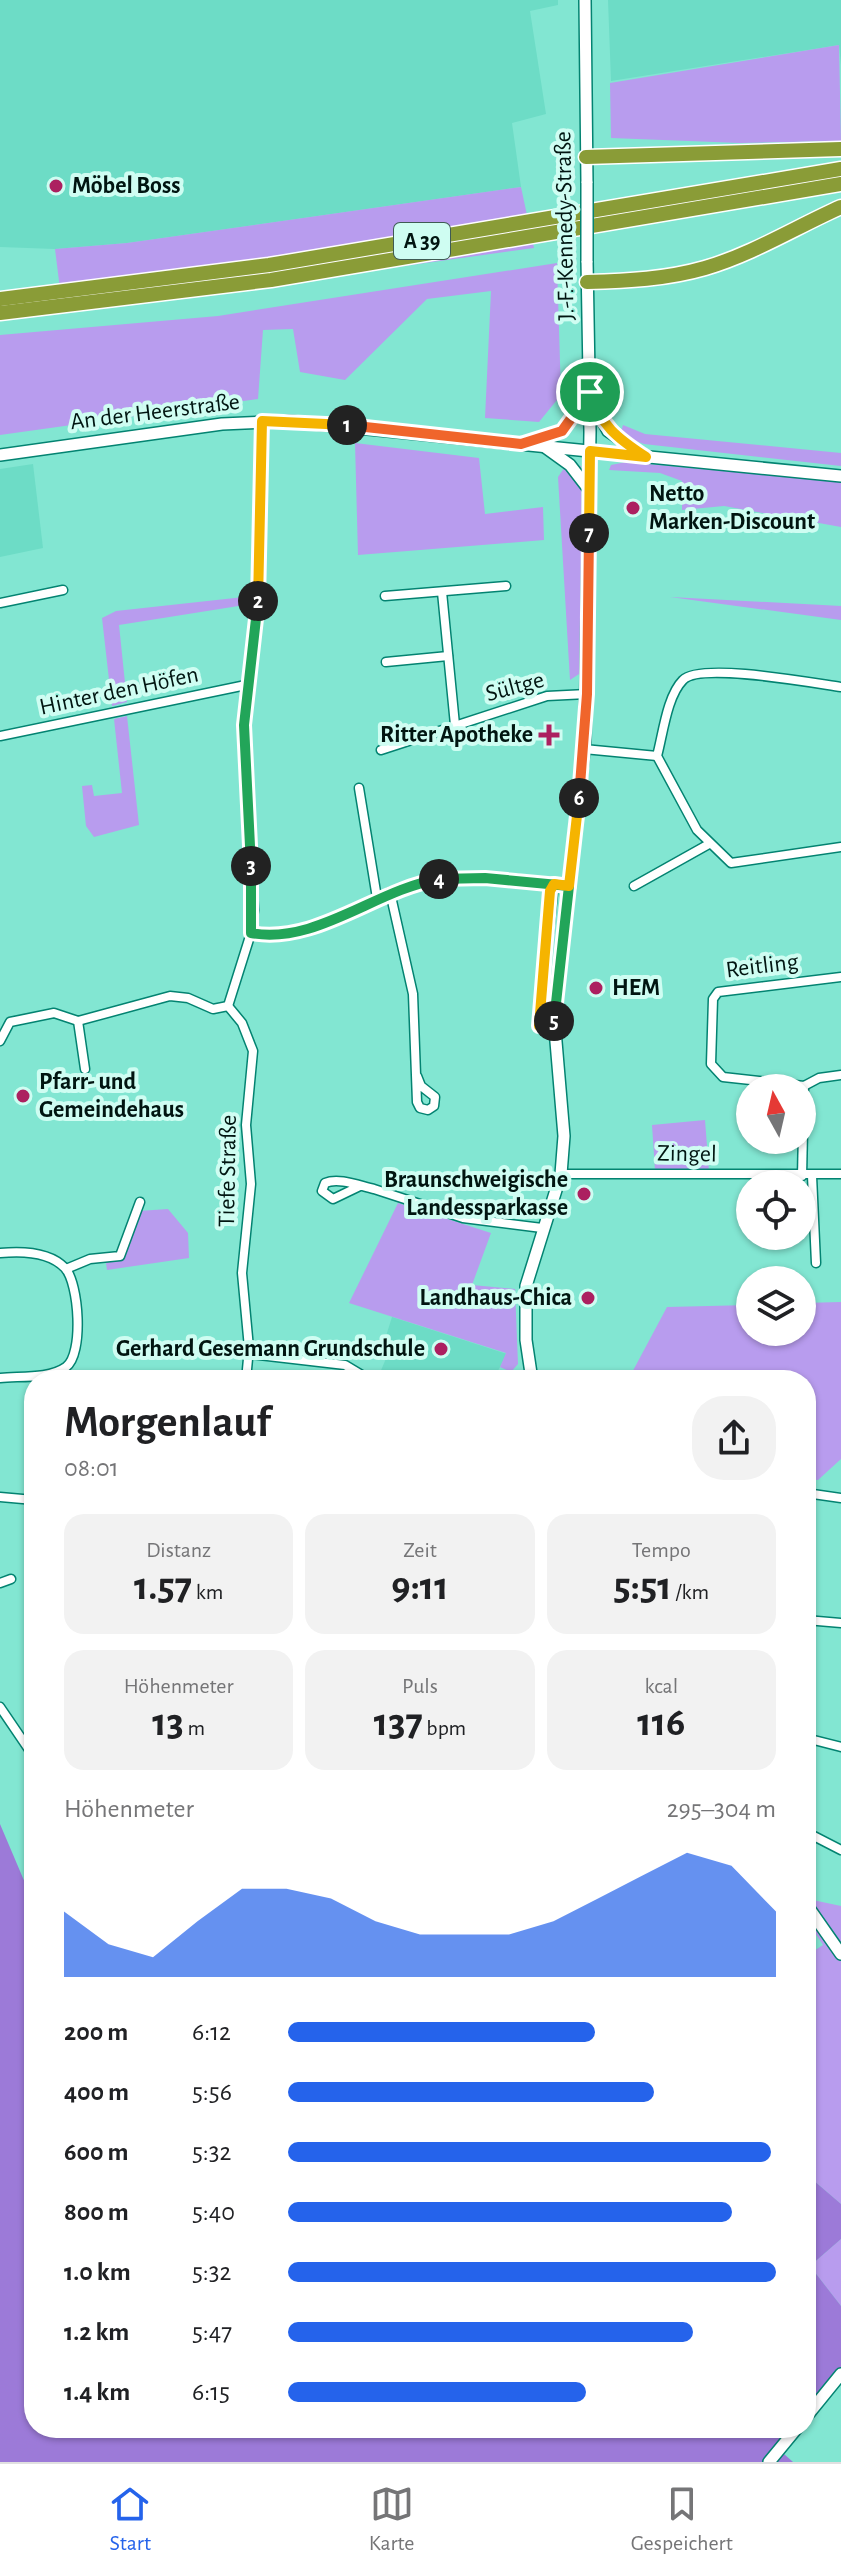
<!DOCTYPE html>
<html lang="de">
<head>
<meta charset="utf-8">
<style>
	body { margin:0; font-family:"Alegreya Sans",sans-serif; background:#f2f2f2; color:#202124; height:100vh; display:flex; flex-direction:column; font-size:30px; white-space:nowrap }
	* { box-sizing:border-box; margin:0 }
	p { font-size:26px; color:#757577 }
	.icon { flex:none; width:44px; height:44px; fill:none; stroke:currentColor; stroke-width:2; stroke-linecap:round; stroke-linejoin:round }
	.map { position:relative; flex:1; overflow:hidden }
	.sheet { position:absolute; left:24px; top:1370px; width:792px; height:1068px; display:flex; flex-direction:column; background:#fff; border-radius:32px; box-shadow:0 2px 6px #0004 }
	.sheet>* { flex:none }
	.needle { width:52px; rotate:352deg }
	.tools { position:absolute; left:736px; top:1074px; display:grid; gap:16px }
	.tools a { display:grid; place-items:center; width:80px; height:80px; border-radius:50%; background:#fff; box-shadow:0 2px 6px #0004; font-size:40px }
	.pin { position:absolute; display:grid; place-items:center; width:68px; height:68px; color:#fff; margin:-34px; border:4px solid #fff; border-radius:50%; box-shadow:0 2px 8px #0007 }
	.km { position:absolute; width:40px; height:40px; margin:-20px; border-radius:50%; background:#222; color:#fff; font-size:22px; line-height:40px; text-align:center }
	.round { display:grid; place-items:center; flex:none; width:84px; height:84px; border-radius:32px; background:#f2f2f2 }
	.summary { display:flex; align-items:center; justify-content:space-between; height:136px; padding:0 40px }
	h1 { font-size:44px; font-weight:600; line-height:60px }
	.stats { display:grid; grid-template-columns:repeat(3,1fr); gap:12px; height:136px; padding:8px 40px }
	.stats div { display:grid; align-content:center; border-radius:20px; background:#f2f2f2; text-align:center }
	.stats b { font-size:40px; font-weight:600 }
	.stats small { font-size:22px; font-weight:400 }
	.stats p { font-size:22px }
	.chart { height:224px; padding:16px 40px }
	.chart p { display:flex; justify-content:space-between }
	.chart svg { width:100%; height:144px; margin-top:8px; fill:#2563eb; opacity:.7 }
	ul { padding:0 40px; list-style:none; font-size:26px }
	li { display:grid; grid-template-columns:128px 96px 1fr; align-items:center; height:60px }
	li i { height:20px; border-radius:10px; background:#2563eb }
	.menu { display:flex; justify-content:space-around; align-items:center; height:112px; border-top:2px solid #e0e0e0; background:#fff; font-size:22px; color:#757577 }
	.menu a { display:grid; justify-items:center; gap:4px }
	.menu .active { color:#2563eb }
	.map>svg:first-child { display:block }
	.built { fill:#6ddcc6 }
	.green { fill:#b89cee }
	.forest { fill:#9c7ad8 }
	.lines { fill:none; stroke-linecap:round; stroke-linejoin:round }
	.street-casing { stroke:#038371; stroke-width:11 }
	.secondary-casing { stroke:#038371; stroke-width:14 }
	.highway-casing { stroke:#fff; stroke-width:17 }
	.street { stroke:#fff; stroke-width:8 }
	.secondary { stroke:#fff; stroke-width:11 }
	.highway { stroke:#8a9c37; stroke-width:14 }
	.secondary-bridge-casing { stroke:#038371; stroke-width:14; stroke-linecap:butt }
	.secondary-bridge { stroke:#fff; stroke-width:11 }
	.split-1-casing { stroke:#fff; stroke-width:16 }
	.split-2-casing { stroke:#fff; stroke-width:16 }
	.split-3-casing { stroke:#fff; stroke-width:16 }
	.split-4-casing { stroke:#fff; stroke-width:16 }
	.split-5-casing { stroke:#fff; stroke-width:16 }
	.split-6-casing { stroke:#fff; stroke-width:16 }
	.split-7-casing { stroke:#fff; stroke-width:16 }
	.split-8-casing { stroke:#fff; stroke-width:16 }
	.split-1 { stroke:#f0652b; stroke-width:10 }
	.split-2 { stroke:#f5b400; stroke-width:10 }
	.split-3 { stroke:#22a559; stroke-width:10 }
	.split-4 { stroke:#22a559; stroke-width:10 }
	.split-5 { stroke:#22a559; stroke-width:10 }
	.split-6 { stroke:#f5b400; stroke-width:10 }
	.split-7 { stroke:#f0652b; stroke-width:10 }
	.split-8 { stroke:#f5b400; stroke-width:10 }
	.poi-dot { fill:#ac2060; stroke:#cffdf2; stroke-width:3 }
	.labels { text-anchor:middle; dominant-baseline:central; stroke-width:8; stroke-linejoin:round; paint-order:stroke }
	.shield { fill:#cffdf2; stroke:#3f5b54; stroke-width:2 }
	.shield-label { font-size:22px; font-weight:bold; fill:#011511 }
	.poi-label { font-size:24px; font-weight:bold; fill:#011511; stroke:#cffdf2; text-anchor:start }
	.street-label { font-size:24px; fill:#011511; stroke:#cffdf2 }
</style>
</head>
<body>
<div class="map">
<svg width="841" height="2462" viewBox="0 0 841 2462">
	<rect width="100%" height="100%" fill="#82e6d2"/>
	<!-- built -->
	<g class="built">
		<path d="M0 0H558V5L530 11 546 114 512 123 521 187 127 243 55 249 0 247Z"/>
		<path d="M608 0H841V65L839 45 611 81Z"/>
		<path d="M33 464 43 548 0 557V469Z"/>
		<path d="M392 1317 507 1354 493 1380H377L392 1344 386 1336Z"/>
	</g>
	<!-- green -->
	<g class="green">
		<path d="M839 45 841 141 740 143 611 138 610 83Z"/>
		<path d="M521 187 534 248 63 313 55 249 127 243Z"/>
		<path d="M557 263 561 395 539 422 485 418 491 291 427 299 345 380 300 372 293 329 263 330 258 399 0 435V335L218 316Z"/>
		<path d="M623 425 645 434 841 453V466L644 444 620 435Z"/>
		<path d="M355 443 479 458 485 514 543 507 544 540 358 555Z"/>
		<path d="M626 462 841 482V527L724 506 682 510V481L660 473 609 470 611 465Z"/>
		<path d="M567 464 581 466 585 670 570 680 558 477Z"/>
		<path d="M253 596 251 604 119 625 127 702 112 706 102 618 116 611Z"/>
		<path d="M670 597 841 606V620Z"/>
		<path d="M127 716 139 825 94 837 86 826 82 786 92 785 94 796 122 793 114 719Z"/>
		<path d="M705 1120 709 1172 655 1170 652 1125Z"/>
		<path d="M398 1203 491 1233 472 1285 515 1289 518 1364 511 1372 500 1367 506 1353 349 1303Z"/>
		<path d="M168 1209 188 1233 189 1258 107 1270 106 1263C134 1258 129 1233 139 1211Z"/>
		<path d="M841 1302V1459L818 1480 806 1479V1380H628L667 1307 750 1305V1332H802V1303Z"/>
		<path d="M808 1899 841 1906V2204L806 2174V1956L823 1945 806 1919Z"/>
		<path d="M841 2239V2306L810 2266Z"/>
	</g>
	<!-- forest -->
	<g class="forest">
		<path d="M0 1824 34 1904V2428H804L784 2454 793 2462H0Z"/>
		<path d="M806 2174 841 2204V2239L810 2266 841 2306V2381L806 2426Z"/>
	</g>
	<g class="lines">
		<defs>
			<g id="street">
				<path d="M442 592 455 725"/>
				<path d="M385 596 506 586"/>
				<path d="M0 603 63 590"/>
				<path d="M386 662 448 656"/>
				<path d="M841 687C813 683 700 662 683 680 667 696 663 734 657 756L697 830 731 863 841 847"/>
				<path d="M0 736 246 685"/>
				<path d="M584 749 657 756"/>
				<path d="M381 750 547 696 587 694"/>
				<path d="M359 788 377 898"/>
				<path d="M554 884 539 1022V1026H554"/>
				<path d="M634 886 709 844"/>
				<path d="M390 892 413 994 417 1102 420 1108 428 1110 434 1106 435 1097 421 1086 417 1076"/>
				<path d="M251 933C311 944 364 897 420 883 468 871 521 879 569 886"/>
				<path d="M841 977 718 992 713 999 711 1064 723 1077 804 1086 819 1078 841 1075"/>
				<path d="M228 1006 251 933 254 910 244 725 258 598 262 421"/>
				<path d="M228 1006 242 1023 253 1051 246 1125 251 1184 242 1273 249 1348 246 1380"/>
				<path d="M78 1021 85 1069"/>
				<path d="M0 1041 10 1022 54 1013 78 1021 170 996 188 998 213 1009 228 1006"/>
				<path d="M561 1174H841"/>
				<path d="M802 1176 804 1086"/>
				<path d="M812 1176 816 1263"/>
				<path d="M360 1186 333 1199 322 1191 325 1183C339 1177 360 1186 374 1189L463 1218 542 1228"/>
				<path d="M0 1253C21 1251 49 1251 65 1268 79 1283 84 1354 66 1367 49 1379 21 1376 0 1378"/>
				<path d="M66 1269 90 1259 120 1256 140 1202"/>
				<path d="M249 1354 345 1365 370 1380"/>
				<path d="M806 1493 841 1498"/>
				<path d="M0 1497 34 1500"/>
				<path d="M0 1583 11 1579"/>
				<path d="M806 1620 841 1623"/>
				<path d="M0 1707 34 1757"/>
				<path d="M806 1738 841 1747"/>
				<path d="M806 1832 841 1850"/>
			</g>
			<g id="secondary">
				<path d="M585 0 587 183"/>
				<path d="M594 404 608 431 645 456"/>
				<path d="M521 444 562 431 590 393"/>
				<path d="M545 447 570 465 587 487"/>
				<path d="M0 455 222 424 287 421 841 476"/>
				<path d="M532 1380 526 1340V1286L561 1174 564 1136 554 1018 585 741 590 432 587 261"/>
				<path d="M806 1904 841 1954"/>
				<path d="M806 2417 841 2374"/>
				<path d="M769 2462 797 2428"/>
			</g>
			<g id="highway">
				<path d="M586 157 841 149"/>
				<path d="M587 282C627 281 667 279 705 268 753 254 796 227 841 207"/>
				<path d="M0 299 269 265 841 169"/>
				<path d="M0 313 271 280 841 184"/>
			</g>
		</defs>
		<!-- street casing -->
		<use href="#street" class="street-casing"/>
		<!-- secondary casing -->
		<use href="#secondary" class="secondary-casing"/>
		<!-- highway casing -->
		<use href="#highway" class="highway-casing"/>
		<!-- street -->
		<use href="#street" class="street"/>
		<!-- secondary -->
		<use href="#secondary" class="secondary"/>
		<!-- highway -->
		<use href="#highway" class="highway"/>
		<defs>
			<path id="secondary-bridge" d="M587 183V261"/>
		</defs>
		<!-- secondary-bridge casing -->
		<use href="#secondary-bridge" class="secondary-bridge-casing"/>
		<!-- secondary-bridge -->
		<use href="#secondary-bridge" class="secondary-bridge"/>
	</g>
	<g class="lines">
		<defs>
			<path id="split-1" d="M347 425 521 444 562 431 590 392"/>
			<path id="split-2" d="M258 601 262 421 347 425"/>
			<path id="split-3" d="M251 866 244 725 258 601"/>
			<path id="split-4" d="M251 866V933C316 945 375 890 439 879"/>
			<path id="split-5" d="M439 879 485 878 569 886 554 1021"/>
			<path id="split-6" d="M554 1021V1026H539L550 891 554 884 569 886 579 798"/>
			<path id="split-7" d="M579 798 587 694 589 533"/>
			<path id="split-8" d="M589 533 590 451 646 457C617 438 601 426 590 392"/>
		</defs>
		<!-- split-1 casing -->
		<use href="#split-1" class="split-1-casing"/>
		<!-- split-2 casing -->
		<use href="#split-2" class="split-2-casing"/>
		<!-- split-3 casing -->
		<use href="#split-3" class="split-3-casing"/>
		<!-- split-4 casing -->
		<use href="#split-4" class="split-4-casing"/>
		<!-- split-5 casing -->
		<use href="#split-5" class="split-5-casing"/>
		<!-- split-6 casing -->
		<use href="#split-6" class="split-6-casing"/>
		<!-- split-7 casing -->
		<use href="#split-7" class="split-7-casing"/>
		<!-- split-8 casing -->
		<use href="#split-8" class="split-8-casing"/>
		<!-- split-1 -->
		<use href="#split-1" class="split-1"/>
		<!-- split-2 -->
		<use href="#split-2" class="split-2"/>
		<!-- split-3 -->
		<use href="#split-3" class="split-3"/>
		<!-- split-4 -->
		<use href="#split-4" class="split-4"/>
		<!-- split-5 -->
		<use href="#split-5" class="split-5"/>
		<!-- split-6 -->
		<use href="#split-6" class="split-6"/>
		<!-- split-7 -->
		<use href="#split-7" class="split-7"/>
		<!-- split-8 -->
		<use href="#split-8" class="split-8"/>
	</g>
	<!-- markers -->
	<g class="poi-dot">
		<circle cx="56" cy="186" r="8"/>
		<circle cx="633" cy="508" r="8"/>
		<path d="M545 723h8v8h8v8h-8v8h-8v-8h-8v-8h8z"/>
		<circle cx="596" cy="988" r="8"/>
		<circle cx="23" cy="1096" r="8"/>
		<circle cx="584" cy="1194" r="8"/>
		<circle cx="588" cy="1298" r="8"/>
		<circle cx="441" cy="1349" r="8"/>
	</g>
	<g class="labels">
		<!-- shield labels -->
		<rect class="shield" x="394" y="223" width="56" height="36" rx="6"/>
		<g class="shield-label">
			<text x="422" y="241">A 39</text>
		</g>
		<!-- poi labels -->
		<g class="poi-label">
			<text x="72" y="186">Möbel Boss</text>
			<text x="649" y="494">Netto<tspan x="649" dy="28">Marken-Discount</tspan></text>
			<text x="533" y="735" text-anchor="end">Ritter Apotheke</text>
			<text x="612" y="988">HEM</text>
			<text x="39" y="1082">Pfarr- und<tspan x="39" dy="28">Gemeindehaus</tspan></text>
			<text x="568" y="1180" text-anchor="end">Braunschweigische<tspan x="568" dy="28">Landessparkasse</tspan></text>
			<text x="572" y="1298" text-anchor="end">Landhaus-Chica</text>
			<text x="425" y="1349" text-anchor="end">Gerhard Gesemann Grundschule</text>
		</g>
		<!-- street labels -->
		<g class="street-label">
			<text transform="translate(565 226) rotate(-91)">J.-F.-Kennedy-Straße</text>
			<text transform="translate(155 412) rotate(-7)">An der Heerstraße</text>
			<text transform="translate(515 687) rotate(-15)">Sültge</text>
			<text transform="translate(119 691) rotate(-12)">Hinter den Höfen</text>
			<text transform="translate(762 966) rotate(-7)">Reitling</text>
			<text transform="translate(687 1154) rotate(1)">Zingel</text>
			<text transform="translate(228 1171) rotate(-89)">Tiefe Straße</text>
		</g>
	</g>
</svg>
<div class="tools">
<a><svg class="needle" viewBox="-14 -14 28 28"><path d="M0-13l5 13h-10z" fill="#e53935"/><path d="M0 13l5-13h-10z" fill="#757577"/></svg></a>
<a><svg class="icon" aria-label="locate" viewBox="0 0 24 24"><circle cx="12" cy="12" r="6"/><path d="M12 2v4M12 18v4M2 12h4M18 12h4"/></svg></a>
<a><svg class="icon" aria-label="layers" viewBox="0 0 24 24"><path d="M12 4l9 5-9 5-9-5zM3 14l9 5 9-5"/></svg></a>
</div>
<div class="pin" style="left:590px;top:392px;background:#1e9e55"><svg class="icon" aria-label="arrive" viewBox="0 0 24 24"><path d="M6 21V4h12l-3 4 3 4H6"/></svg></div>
<b class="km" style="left:347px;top:425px">1</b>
<b class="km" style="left:258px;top:601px">2</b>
<b class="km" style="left:251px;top:866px">3</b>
<b class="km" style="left:439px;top:879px">4</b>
<b class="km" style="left:554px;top:1021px">5</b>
<b class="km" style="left:579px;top:798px">6</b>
<b class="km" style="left:589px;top:533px">7</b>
<section class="sheet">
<div class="summary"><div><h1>Morgenlauf</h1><p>08:01</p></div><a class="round"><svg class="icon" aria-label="share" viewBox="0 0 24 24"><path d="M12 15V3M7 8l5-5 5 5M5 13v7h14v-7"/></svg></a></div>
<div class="stats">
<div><p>Distanz</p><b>1.57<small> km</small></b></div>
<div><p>Zeit</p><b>9:11</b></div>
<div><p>Tempo</p><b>5:51<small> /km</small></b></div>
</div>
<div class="stats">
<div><p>Höhenmeter</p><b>13<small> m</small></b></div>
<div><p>Puls</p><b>137<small> bpm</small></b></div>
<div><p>kcal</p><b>116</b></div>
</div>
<div class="chart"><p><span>Höhenmeter</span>295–304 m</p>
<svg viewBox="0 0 160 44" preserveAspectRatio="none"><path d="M0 44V24L10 34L20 38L30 27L40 17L50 17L60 20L70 27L80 31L90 31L100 31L110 27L120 20L130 13L140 6L150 10L160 24V44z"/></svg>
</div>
<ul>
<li><b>200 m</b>6:12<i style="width:63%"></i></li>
<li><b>400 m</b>5:56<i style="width:75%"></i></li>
<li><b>600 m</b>5:32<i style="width:99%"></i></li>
<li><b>800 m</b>5:40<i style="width:91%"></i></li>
<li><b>1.0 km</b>5:32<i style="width:100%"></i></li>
<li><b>1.2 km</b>5:47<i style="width:83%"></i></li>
<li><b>1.4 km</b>6:15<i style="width:61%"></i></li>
</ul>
</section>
</div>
<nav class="menu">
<a class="active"><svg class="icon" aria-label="home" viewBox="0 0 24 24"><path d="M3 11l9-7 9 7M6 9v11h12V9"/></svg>Start</a>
<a><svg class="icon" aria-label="map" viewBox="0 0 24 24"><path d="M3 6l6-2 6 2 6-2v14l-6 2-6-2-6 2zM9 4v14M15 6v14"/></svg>Karte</a>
<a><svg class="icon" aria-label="saved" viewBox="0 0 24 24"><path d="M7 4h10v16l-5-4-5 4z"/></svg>Gespeichert</a>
</nav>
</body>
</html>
